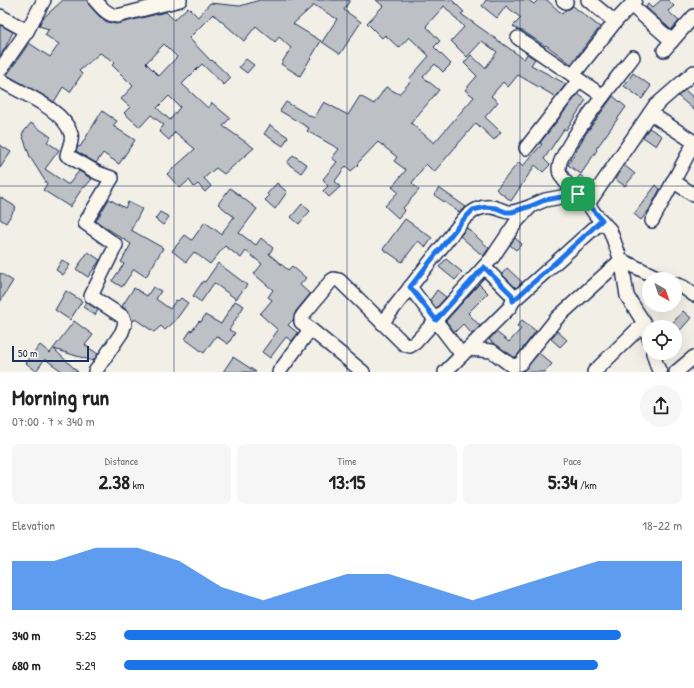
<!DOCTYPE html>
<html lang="en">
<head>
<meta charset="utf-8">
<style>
	body { margin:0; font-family:"Patrick Hand",sans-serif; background:#f6f6f6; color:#222; height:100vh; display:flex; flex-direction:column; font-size:15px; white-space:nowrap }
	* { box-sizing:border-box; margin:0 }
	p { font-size:13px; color:#767676 }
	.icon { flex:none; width:22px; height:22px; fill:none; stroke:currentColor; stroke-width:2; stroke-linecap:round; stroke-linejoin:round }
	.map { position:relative; height:372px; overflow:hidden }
	.details { display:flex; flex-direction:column; background:#fff; flex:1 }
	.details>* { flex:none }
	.needle { width:26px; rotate:140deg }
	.fabs { position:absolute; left:642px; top:272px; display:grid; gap:8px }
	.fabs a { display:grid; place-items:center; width:40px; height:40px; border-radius:50%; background:#fff; box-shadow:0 4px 16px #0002; font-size:20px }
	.scale { position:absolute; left:12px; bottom:10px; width:77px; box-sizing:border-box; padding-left:4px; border:2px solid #1b2f5e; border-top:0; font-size:11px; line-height:14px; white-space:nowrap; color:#1b2f5e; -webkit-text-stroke:3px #fbf7ec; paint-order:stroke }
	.pin { position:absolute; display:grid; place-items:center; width:34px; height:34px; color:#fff; margin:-17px; border-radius:8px; box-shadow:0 2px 6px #0006 }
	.round { display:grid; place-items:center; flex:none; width:42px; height:42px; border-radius:21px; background:#f6f6f6 }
	.overview { display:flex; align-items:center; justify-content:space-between; height:68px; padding:0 12px }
	h1 { font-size:22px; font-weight:800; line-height:30px }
	.stats { display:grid; grid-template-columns:repeat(3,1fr); gap:6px; height:68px; padding:4px 12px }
	.stats div { display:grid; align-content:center; border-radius:8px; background:#f6f6f6; text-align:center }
	.stats b { font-size:20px; font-weight:800 }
	.stats small { font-size:11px; font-weight:400 }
	.stats p { font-size:11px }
	.chart { height:112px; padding:8px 12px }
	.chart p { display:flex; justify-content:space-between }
	.chart svg { width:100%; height:72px; margin-top:4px; fill:#1a73e8; opacity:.7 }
	ul { padding:0 12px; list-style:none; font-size:13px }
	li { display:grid; grid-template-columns:64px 48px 1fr; align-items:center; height:30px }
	li i { height:10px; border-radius:5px; background:#1a73e8 }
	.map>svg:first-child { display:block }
	.building { fill:#bdc0c4; stroke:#1b2f5e; fill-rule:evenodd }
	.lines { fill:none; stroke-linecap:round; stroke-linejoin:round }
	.minor-casing { stroke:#1b2f5e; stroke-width:16 }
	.minor { stroke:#fbf7ec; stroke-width:13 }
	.route-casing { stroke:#fff; stroke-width:8 }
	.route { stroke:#1a73e8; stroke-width:5 }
	.grid { fill:none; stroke:#1b2f5e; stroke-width:1; stroke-opacity:0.55 }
</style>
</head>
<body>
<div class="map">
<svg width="694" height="372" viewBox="0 0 694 372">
	<rect width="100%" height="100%" fill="#f2efe6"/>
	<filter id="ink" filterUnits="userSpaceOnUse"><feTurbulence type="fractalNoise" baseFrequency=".025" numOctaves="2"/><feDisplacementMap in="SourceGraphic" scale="8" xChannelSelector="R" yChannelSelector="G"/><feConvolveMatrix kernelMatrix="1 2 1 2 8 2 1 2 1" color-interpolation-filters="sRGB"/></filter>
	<g filter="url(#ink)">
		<!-- building -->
		<g class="building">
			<path d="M63 0H87L89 5 100 17 107 22 116 24 166 12 174 20 188 7 198 17 210 3 240 6 260 0H350L344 10 361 22 340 54 322 42 337 19 314 5 293 24 321 41 300 76 281 64 291 48 279 37 275 42 256 26 244 41 213 14 189 38 211 61 212 60 231 78 224 85 202 64 182 84 208 108 212 103 230 118 223 126 254 148 224 174 216 168 204 178 211 186 205 192 198 184 194 187 189 180 180 188 167 174 195 149 175 132 169 140 159 131 164 125 151 115 140 127 124 113 130 107 121 99 133 86 112 65 115 62 100 53 79 71 82 74 70 92 63 87 54 102 7 75 29 43 50 57 59 44 45 35 49 29 39 26 42 19ZM164 44 177 57 159 76 146 63ZM169 96 180 107 170 120 157 108Z"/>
			<path d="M376 0H452L464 12 461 14 524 59 527 54 535 59 531 65 566 84 556 97 518 75 508 87 503 82 491 96 498 102 485 117 501 132 494 140 476 123 434 172 426 164 412 183 419 190 403 208 405 210 398 218 385 206 398 192 392 187 406 170 394 161 397 157 378 142 357 164 358 165 351 171 346 166 335 181 340 187 329 197 323 191 328 186 323 179 337 162 332 158 339 149 307 131 309 128 280 111 286 102 314 118 324 102 348 115 360 96 374 104 386 87 399 94 411 81 409 79 429 56 409 37 399 48 385 35 382 38 367 23 383 6ZM444 6 464 27 451 41 467 57 482 41 497 52 486 67H484L471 55 464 63 477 76 465 90 474 97 434 143 411 123 439 90 423 77 435 64 443 72 451 64 434 47 440 41 426 26Z"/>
			<path d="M486 0H528L534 4 538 0H547L562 14 565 10 569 9 573 6 600 27 571 64 546 45 545 46 523 31 518 30 513 26 521 18 506 6 497 18 482 6Z"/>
			<path d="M661 0H668L674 6 668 11 679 21 671 30 646 7 648 4 652 8Z"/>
			<path d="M0 25 13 32 5 48 0 56Z"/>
			<path d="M246 59 254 65 247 73 239 67Z"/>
			<path d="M633 73 651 86 642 99 624 86Z"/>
			<path d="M685 90 694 98V110L678 96Z"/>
			<path d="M578 94 586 100 566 130 564 129 544 159 550 165 543 172 535 165 511 201 496 189 519 162 523 166 542 144 540 143Z"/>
			<path d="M613 96 626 107 596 149 597 150 581 174 568 165 569 163 585 135Z"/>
			<path d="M102 111 117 121 113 126 135 140 119 164 103 153 96 163 76 151 78 146 80 147Z"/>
			<path d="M31 123 51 137 47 142 59 150 45 169 67 184H69L79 171 92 179 84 188 83 187 70 207 43 190 47 184 30 157 22 134Z"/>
			<path d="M270 125 288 137 283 146 264 134Z"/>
			<path d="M649 128 662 136 656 146 643 137Z"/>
			<path d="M0 145 11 152 0 168Z"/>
			<path d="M293 155 307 165 301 173 287 163Z"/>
			<path d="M624 165 635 174 625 186 615 179Z"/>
			<path d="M580 175 592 184 587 192 575 181Z"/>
			<path d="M277 183 287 192 275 209 265 200 269 196 267 194Z"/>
			<path d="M656 185 660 189 649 210 641 220 634 214Z"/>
			<path d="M230 188 257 209 239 233 256 245 261 238 273 248 269 254 288 270 292 266 306 278 300 285 310 294 296 311 293 320 288 325 298 333 292 341 286 337 270 358 262 352 278 330 260 314 272 300 268 297 273 290 254 274 262 264 246 251 241 258 225 246 210 264 194 252 186 262 172 251 185 235 192 240 205 222 221 234 234 217 218 204Z"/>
			<path d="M439 188 466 207 459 212 434 195Z"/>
			<path d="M0 197 16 207 6 223 0 219Z"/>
			<path d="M109 199 125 208 128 202 142 209 131 230 163 248 146 277 134 269 122 287 112 281 124 264 121 262 131 244 96 221Z"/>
			<path d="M302 204 310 211 299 224 291 217Z"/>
			<path d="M160 212 169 217 163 225 155 219Z"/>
			<path d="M405 219 432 238 426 247 418 241 402 262 383 249Z"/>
			<path d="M467 228 489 248 483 256 460 236Z"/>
			<path d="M515 238 522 244 516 250 510 245Z"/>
			<path d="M88 252 100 260 88 277 76 269Z"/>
			<path d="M446 259 462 272 455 280 439 267Z"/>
			<path d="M62 260 70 265 63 275 56 270Z"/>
			<path d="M218 263 247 285 236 299 214 283 201 302 193 296 203 281 205 282Z"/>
			<path d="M507 268 522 282 516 288 502 274Z"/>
			<path d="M0 273 13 281 0 302Z"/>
			<path d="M479 284 488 293 468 313 480 326 472 334 463 324 455 332 446 321Z"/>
			<path d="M153 287 161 291 156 299 170 309 176 300 178 301 181 298 188 303 175 321 165 330 161 326 154 332 135 319 134 321 132 320 128 311 122 306 134 288 147 296Z"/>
			<path d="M437 290 446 297 436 308 430 300Z"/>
			<path d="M66 291 82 301 70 320 55 310Z"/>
			<path d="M235 301 244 306 229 330 235 333 228 344 216 336 204 353 185 339 191 330 192 331 199 321 201 322 205 315 221 324Z"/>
			<path d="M86 302 98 310 95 315 83 307Z"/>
			<path d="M683 311 691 318 675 336V327H669Z"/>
			<path d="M522 320 536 331 516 357H514L489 340 496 332 509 342 521 329 517 326Z"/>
			<path d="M74 321 93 335 85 345 98 354 93 361 54 349 78 372H63L45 359 36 371 26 363 40 345 50 353Z"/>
			<path d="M557 331 567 340 560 347 551 339Z"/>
			<path d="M539 353 552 364 545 372H522Z"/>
			<path d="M233 357 256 372H223Z"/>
		</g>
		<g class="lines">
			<defs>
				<g id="minor">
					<path d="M95 0C101 7 107 15 117 16L180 0"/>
					<path d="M563 0 566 2"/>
					<path d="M588 0 615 22"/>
					<path d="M635 0 631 5 672 41"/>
					<path d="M0 16 27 31"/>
					<path d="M518 38 603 96"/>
					<path d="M664 50 694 16"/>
					<path d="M0 70 27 31 44 0"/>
					<path d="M573 75 615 22 631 5"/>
					<path d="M0 80C21 93 64 109 71 134 73 140 68 150 67 155L98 173 112 178 85 223 116 245 91 296 123 317 125 323 122 332 95 372"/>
					<path d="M650 113 694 142"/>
					<path d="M526 148 579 80"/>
					<path d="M673 181 694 195"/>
					<path d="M581 197C574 190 560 180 559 169 557 152 620 74 633 57"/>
					<path d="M652 221 694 143"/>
					<path d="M675 284 683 287 694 295"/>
					<path d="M410 287 462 355"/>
					<path d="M513 301 602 221"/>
					<path d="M382 323 463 220C472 211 482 204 496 208 501 209 506 213 511 212 517 212 524 208 530 207"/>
					<path d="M309 328 363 372"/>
					<path d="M649 338 644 323 627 296 622 263 610 230 595 214 588 204 654 107 694 72"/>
					<path d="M468 349 492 351 512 366 517 365 521 363 557 318 621 260 661 279"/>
					<path d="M653 353 657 366 660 372"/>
					<path d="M279 372 309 331V328L301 322V318L303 315 331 281 334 279 339 280 404 344 410 346 415 343 492 258 517 221 531 206 545 200 578 194"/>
					<path d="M445 372 510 307 513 301 512 295 484 267"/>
					<path d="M594 372 644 323"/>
					<path d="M676 372 694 357"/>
				</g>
			</defs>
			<!-- minor casing -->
			<use href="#minor" class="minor-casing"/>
			<!-- minor -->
			<use href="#minor" class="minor"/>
		</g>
	</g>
	<g class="lines" filter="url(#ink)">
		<defs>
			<path id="route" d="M578 194 588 204 602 220 513 301 512 295 484 267 436 320 410 287 463 220 473 210 486 207 496 208 506 212H512L531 206 545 200Z"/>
		</defs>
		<!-- route casing -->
		<use href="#route" class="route-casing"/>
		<!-- route -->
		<use href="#route" class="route"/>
	</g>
	<!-- grid -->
	<path class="grid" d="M174 0V372M347 0V372M520 0V372M0 186H694"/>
</svg>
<div class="fabs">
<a><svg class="needle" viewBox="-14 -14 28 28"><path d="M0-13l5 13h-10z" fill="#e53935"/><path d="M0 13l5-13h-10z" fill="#767676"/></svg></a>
<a><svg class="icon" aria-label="locate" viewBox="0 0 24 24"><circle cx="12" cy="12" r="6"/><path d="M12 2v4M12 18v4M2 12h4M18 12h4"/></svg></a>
</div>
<div class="scale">50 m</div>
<div class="pin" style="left:578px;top:194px;background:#1e9e55"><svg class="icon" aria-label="arrive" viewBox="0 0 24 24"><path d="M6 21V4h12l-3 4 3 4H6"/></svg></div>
</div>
<section class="details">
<div class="overview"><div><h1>Morning run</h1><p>07:00 · 7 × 340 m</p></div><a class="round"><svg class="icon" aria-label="share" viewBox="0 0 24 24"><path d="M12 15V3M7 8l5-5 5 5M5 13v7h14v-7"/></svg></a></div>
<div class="stats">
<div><p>Distance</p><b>2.38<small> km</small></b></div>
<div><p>Time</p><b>13:15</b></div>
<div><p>Pace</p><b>5:34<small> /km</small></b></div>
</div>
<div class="chart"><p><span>Elevation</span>18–22 m</p>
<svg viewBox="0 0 160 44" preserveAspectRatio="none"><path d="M0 44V14L10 14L20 6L30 6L40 14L50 30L60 38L70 30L80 22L90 22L100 30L110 38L120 30L130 22L140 14L150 14L160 14V44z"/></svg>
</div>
<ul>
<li><b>340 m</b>5:25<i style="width:89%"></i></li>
<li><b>680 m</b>5:29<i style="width:85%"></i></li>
</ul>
</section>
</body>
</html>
